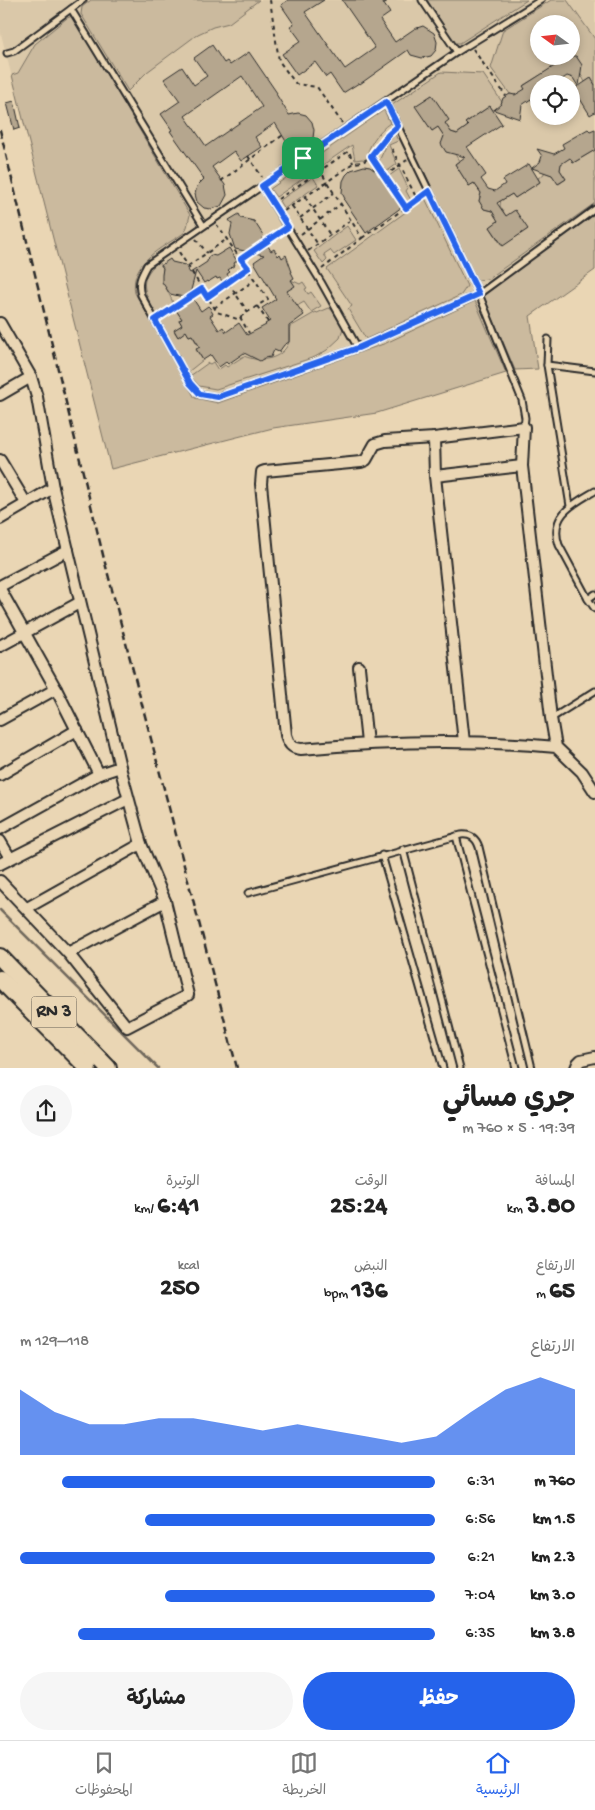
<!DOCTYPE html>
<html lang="ar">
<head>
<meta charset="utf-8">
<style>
	body { margin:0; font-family:"Gochi Hand","Playpen Sans Arabic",sans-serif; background:#f6f6f6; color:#222; direction:rtl; height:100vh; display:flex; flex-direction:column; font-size:19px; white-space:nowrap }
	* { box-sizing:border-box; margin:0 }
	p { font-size:16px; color:#767676 }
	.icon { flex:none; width:28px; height:28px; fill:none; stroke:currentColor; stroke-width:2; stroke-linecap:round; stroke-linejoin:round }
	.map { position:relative; height:1068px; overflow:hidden; direction:ltr }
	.drawer { display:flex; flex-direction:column; background:#fff; flex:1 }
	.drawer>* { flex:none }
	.needle { width:32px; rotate:285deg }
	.fabs { position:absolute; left:530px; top:15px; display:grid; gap:10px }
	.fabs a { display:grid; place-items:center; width:50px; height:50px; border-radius:50%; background:#fff; box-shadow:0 2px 8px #0003; font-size:25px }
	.pin { position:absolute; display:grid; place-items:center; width:42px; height:42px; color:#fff; margin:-21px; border-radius:10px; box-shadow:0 2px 8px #0006 }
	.round { display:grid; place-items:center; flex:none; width:52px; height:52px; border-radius:26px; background:#f6f6f6 }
	.head { display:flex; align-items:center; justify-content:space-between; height:85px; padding:0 20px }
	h1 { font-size:28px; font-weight:700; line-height:38px }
	.metrics { display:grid; grid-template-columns:repeat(3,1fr); gap:8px; height:85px; padding:5px 20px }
	.metrics div { display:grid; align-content:center }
	.metrics b { font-size:25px; font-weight:700 }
	.metrics small { font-size:14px; font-weight:400 }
	.metrics p { font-size:14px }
	.chart { height:140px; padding:10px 20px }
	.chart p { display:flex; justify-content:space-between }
	.chart svg { width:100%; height:90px; margin-top:5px; fill:#2563eb; opacity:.7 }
	.action { display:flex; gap:10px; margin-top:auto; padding:10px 20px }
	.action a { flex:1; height:58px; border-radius:30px; background:#2563eb; color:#fff; font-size:20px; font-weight:700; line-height:58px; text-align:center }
	.action a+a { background:#f6f6f6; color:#222 }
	ul { padding:0 20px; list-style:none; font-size:16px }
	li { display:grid; grid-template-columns:80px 60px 1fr; align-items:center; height:38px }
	li i { height:12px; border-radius:6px; background:#2563eb }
	.dock { display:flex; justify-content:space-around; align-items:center; height:70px; border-top:1px solid #e0e0e0; background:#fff; font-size:14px; color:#767676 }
	.dock a { display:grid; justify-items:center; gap:2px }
	.dock .on { color:#2563eb }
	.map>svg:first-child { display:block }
	.built { fill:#dac8a9; fill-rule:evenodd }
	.green { fill:#cbba9e; stroke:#7b7264 }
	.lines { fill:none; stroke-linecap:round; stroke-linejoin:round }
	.stream { stroke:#71695d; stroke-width:2.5 }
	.building { fill:#b5a68e; stroke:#2b2b2b; fill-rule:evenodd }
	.service-casing { stroke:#2b2b2b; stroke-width:9 }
	.minor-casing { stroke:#2b2b2b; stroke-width:14 }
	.trunk-casing { stroke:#2b2b2b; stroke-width:20 }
	.path { stroke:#2b2b2b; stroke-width:2; stroke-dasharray:4 4; stroke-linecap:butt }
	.service { stroke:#ead6b4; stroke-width:5 }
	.minor { stroke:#ead6b4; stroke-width:10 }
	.trunk { stroke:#ead6b4; stroke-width:16 }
	.rail { stroke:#2b2b2b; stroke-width:2.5; stroke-dasharray:8 4; stroke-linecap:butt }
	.route-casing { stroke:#fff; stroke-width:10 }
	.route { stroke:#2563eb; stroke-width:6 }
	.labels { text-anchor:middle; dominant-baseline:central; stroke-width:4; stroke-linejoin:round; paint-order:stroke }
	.shield { fill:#ead6b4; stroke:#645e54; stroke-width:1 }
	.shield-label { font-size:18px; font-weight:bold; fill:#2b2b2b }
</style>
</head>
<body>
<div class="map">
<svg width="595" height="1068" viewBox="0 0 595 1068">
	<rect width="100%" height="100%" fill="#ead6b4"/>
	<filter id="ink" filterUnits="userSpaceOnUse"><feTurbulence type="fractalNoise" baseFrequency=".02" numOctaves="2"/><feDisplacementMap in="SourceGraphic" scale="10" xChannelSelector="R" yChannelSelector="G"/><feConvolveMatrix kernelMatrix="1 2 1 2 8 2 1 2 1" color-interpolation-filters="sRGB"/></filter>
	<g filter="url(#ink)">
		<!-- built -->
		<path class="built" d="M0 0H595V270L530 316 538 369 515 370 377 413 273 428 111 469 0 30ZM539 24H571V56H539ZM539 84H571V116H539Z"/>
		<!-- green -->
		<g class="green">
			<path d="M91 0H259L229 23 213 27 198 34 147 72 128 91 81 14 82 7Z"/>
			<path d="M427 0H527L460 43H455Z"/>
			<path d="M551 0H567L595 39V85L591 78 585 82 571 56V24H554L550 18 542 24H539V26L533 30 539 38V56H550L560 68 549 70 524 85 525 89 518 96 510 94 491 68 503 30Z"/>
			<path d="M72 16 190 215 187 227 184 233C162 248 129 262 135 293L195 398 218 403 386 343 475 301 506 373 377 413 273 428 111 469 12 75 18 73 35 44 67 18Z"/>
			<path d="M441 72 483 74 502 102 501 106 493 110 490 106 466 122 468 126 458 133 459 134 451 132 445 123 448 120 432 95 416 106 432 131 438 127 444 136 442 144 455 154 459 161 455 164 469 186 474 183 481 193 479 201 484 209 492 211 498 221 490 227 502 246 528 229 506 216 500 206 501 198 502 200 512 194 515 198 540 182 538 178 544 174V172L552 175 559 184 566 179 560 170 561 162 570 158 573 163 595 150V203L488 279 478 280 475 277 392 105Z"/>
			<path d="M384 110 390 123C378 131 368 146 366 160L362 159 355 160 352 145 276 197 270 189Z"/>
			<path d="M395 134 398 141 389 145 397 164 386 172 378 163 387 144Z"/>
			<path d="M399 169 408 188 406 191 412 202 405 204 389 176Z"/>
			<path d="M313 177 318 185 284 209 279 201Z"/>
			<path d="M425 198 467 286 461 295 366 339 348 309 352 306 327 269Z"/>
			<path d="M595 214V270L530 316 538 369 515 370 483 295Z"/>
			<path d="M347 226 356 240 334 255 330 250 324 254 327 260 323 264 314 251Z"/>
			<path d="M158 262 163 268C160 283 169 291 173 303L156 315C145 292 136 281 158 262Z"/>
			<path d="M291 280 300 284 303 282 307 288 305 289 308 294 311 292 321 306 311 312 304 302 297 306 293 300 282 294 294 286Z"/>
			<path d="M329 308 332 310 343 328 340 338 327 350 315 357 216 389 199 386 190 376 208 363 210 364 213 362 218 370 225 365 227 367 244 356C260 363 282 360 289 342 290 339 289 331 290 327L316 312 317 313Z"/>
			<path d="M176 310 182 319 179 320 182 325 174 331 178 337 186 331 189 336 192 335 197 344 200 342 202 345 196 350 203 360 188 372 160 321Z"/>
		</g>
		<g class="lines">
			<!-- stream -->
			<path class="stream" d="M0 910 158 1068"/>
		</g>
		<!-- building -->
		<g class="building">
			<path d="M288 0H324L305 12 345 69 375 48 342 0H381L390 13 380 20 395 42 414 29 423 26 434 33 437 42 436 50 431 56 422 58 411 55 408 50 360 84 359 83 343 93 330 74 326 77 315 62 297 75 282 54 301 41 290 26 294 24 281 5Z"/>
			<path d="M212 45 224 63 227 61 230 65 249 52 277 93 276 94 289 115 298 113 306 115 312 122 314 130 313 138 306 145 293 146 287 143 275 123 255 137 262 147 241 161 234 151 212 167 225 185 227 195 221 206 211 209 204 208 197 202 195 194 197 186 204 179 170 131 172 130 161 114 180 101 164 79 182 67 194 85 207 76 194 58ZM242 76 262 107 206 146 185 116Z"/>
			<path d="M550 56H576L582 65 579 86 591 78 595 85V112L590 115 574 89 578 86 573 78 567 76 555 84H539V111L531 99 522 105 520 119 494 110 501 104 503 98 510 94 515 95 525 89 523 86 556 65Z"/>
			<path d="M432 95 449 120 445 123 451 132 457 134 468 126 465 123 490 106 502 124 467 147 486 175 481 179 488 189 495 191 505 184 503 180 529 164 540 182 515 198 512 194 497 203 506 216 515 210 528 229 503 246 490 227 498 221 492 211 484 209 479 201 481 193 474 183 469 186 455 164 465 157 446 152 441 144 444 136 438 127 432 131 415 106Z"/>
			<path d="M14 101 20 128 14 130 7 103Z"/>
			<path d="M588 129 590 131 595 129V150L573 163 570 158 561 164 560 170 566 179 558 184 552 175 532 168 540 162 542 156 537 149 554 154 564 148 562 144Z"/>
			<path d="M364 166 370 167 381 175 402 207 366 233 344 200 345 199 342 193 343 181 346 175 351 170Z"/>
			<path d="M239 214 241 218 254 221 263 235 258 252 268 246 271 251 274 249 278 256 280 254 282 258 286 255 292 272H291L294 278 291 280 295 286 287 291 304 315 289 326V342L284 345 279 352 274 350 271 357 264 358 260 361 244 353 228 364 226 362 219 367 211 355 203 360 196 349 200 347 192 335 189 336 186 331 178 337 174 330 182 325 179 320 182 319 176 310 192 299 170 294 162 282V275L163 268 161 265 170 259 172 262 185 265 190 273 207 262 208 257 211 255 216 256 229 248 237 261 234 263 235 265 228 270 230 272 227 274 230 279 224 284 220 278 217 279 216 277 208 282 207 281 204 283 196 271 190 294 201 311 208 306 210 308 213 314 210 316 219 330 223 327 226 332 239 323 247 335 266 325 265 324 270 321 262 308 276 299 254 262 264 255 235 249 230 234 232 224 229 220Z"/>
		</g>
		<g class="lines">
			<defs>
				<g id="service">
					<path d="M422 0 457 52"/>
					<path d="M541 0 457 52 147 265C141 276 137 282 141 295L190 383 200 394 218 397 358 348 479 294 595 209"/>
					<path d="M71 9 203 225"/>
					<path d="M7 53 14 51 83 0"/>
					<path d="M386 102 479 294 522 400 525 418 524 427"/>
					<path d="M262 186 321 282 358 348"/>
					<path d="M548 339 547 365 570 506"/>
					<path d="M547 365 595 371"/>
					<path d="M595 491C573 504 549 515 559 545L588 599 595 609"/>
					<path d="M588 599 595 594"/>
					<path d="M552 718 595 691"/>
					<path d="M456 836 516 1068"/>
					<path d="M403 849 460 1068"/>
					<path d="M382 855 443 1068"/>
					<path d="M248 893 461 835C471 834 476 838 479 847L532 1068"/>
				</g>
				<g id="minor">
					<path d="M0 323 31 377 37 397 53 488 120 767 141 844 165 901 188 995 127 1027 68 953 0 881"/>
					<path d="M0 395 31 377"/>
					<path d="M434 438 435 476 464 742"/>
					<path d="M0 460 26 503"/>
					<path d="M435 476 522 466"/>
					<path d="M0 519 53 488"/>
					<path d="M0 586 68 550"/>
					<path d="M0 589 56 689 99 774"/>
					<path d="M0 646 79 603"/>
					<path d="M359 667 367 743"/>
					<path d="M0 720 56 689"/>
					<path d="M556 747C471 739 386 741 301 749 291 748 289 744 286 735L261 484 262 472 265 471 361 462 366 460 375 444 385 441 434 438 524 427 522 466 551 718 556 747 582 772 595 792"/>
					<path d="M0 775 77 730"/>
					<path d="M0 829 99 774 120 767"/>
					<path d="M0 841 10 858"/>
					<path d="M0 864 128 799"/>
					<path d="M27 908 141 844"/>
					<path d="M68 953 165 901"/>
					<path d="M576 1068 578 1063 581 1060 595 1057"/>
				</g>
				<g id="trunk">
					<path d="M0 957 108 1068"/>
					<path d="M0 979 88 1068"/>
				</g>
			</defs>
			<!-- service casing -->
			<use href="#service" class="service-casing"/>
			<!-- minor casing -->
			<use href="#minor" class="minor-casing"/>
			<!-- trunk casing -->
			<use href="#trunk" class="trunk-casing"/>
			<!-- path -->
			<g class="path">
				<path d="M270 0 279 61 296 84 317 87 342 123"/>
				<path d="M383 4 389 0"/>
				<path d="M473 49 506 96"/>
				<path d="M392 149 417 199"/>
				<path d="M248 156 262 177"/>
				<path d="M371 156 405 208"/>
				<path d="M385 176 407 160"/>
				<path d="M221 181 283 135"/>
				<path d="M305 197 330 235"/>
				<path d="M278 199 349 151 353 163"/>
				<path d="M292 206 317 243"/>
				<path d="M284 211 327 182 320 170"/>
				<path d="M300 218 334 193"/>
				<path d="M301 234 341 204"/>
				<path d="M362 238 424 195"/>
				<path d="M196 239 207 253"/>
				<path d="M308 251 351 220"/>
				<path d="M179 252 217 312 237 319 268 299 217 225"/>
				<path d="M241 259 281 231"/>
				<path d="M188 266 227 239"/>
				<path d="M322 269 362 238 327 182 353 163 363 162 371 156 392 131"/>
				<path d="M228 283 248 312"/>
				<path d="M207 297 248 269"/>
				<path d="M257 306 268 322"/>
				<path d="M214 308 255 280"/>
				<path d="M160 316 202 289"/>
				<path d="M240 317 249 333"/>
			</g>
			<!-- service -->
			<use href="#service" class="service"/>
			<!-- minor -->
			<use href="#minor" class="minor"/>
			<!-- trunk -->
			<use href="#trunk" class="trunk"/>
			<!-- rail -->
			<path class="rail" d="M0 130 104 559 237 1068"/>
		</g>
	</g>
	<g class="lines" filter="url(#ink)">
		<defs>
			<path id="route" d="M386 102 398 126 388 135 371 156 406 208 429 191 479 294 358 348 218 397 200 394 190 383 155 320 202 289 207 297 248 268 241 259 288 227 262 186Z"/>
		</defs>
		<!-- route casing -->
		<use href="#route" class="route-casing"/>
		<!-- route -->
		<use href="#route" class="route"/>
	</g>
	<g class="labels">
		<!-- shield labels -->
		<rect class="shield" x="31.5" y="996.5" width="45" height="31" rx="4"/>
		<g class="shield-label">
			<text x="54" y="1012">RN 3</text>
		</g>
	</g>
</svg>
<div class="fabs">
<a><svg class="needle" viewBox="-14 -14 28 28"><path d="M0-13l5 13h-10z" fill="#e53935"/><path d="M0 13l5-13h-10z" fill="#767676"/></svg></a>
<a><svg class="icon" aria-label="locate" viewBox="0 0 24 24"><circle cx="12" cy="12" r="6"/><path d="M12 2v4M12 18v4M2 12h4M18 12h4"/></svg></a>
</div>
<div class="pin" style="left:303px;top:158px;background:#1e9e55"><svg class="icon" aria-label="arrive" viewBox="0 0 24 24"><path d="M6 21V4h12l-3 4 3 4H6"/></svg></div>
</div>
<section class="drawer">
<div class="head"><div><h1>جري مسائي</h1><p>19:39 · 5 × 760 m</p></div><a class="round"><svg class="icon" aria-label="share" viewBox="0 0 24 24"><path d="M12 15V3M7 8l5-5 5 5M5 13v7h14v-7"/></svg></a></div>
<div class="metrics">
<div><p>المسافة</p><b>3.80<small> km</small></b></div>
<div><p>الوقت</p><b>25:24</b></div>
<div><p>الوتيرة</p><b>6:41<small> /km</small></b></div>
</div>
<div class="metrics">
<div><p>الارتفاع</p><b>65<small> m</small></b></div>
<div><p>النبض</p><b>136<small> bpm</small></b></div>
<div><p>kcal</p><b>250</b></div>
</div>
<div class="chart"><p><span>الارتفاع</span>118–129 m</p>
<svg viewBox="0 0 160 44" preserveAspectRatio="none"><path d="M0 44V12L10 23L20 29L30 29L40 26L50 26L60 29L70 32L80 29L90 32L100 35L110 38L120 35L130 23L140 12L150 6L160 12V44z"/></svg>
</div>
<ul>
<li><b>760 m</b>6:31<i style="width:90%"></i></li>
<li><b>1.5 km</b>6:56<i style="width:70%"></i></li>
<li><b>2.3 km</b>6:21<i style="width:100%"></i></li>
<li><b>3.0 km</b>7:04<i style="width:65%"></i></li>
<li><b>3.8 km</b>6:35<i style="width:86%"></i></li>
</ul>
<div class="action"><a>حفظ</a><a>مشاركة</a></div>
</section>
<nav class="dock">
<a class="on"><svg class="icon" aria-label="home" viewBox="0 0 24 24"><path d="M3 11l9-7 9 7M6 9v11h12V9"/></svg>الرئيسية</a>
<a><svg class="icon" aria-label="map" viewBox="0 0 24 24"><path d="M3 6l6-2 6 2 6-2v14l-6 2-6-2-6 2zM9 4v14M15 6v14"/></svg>الخريطة</a>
<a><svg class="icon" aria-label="saved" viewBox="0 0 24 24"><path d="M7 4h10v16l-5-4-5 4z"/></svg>المحفوظات</a>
</nav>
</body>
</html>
